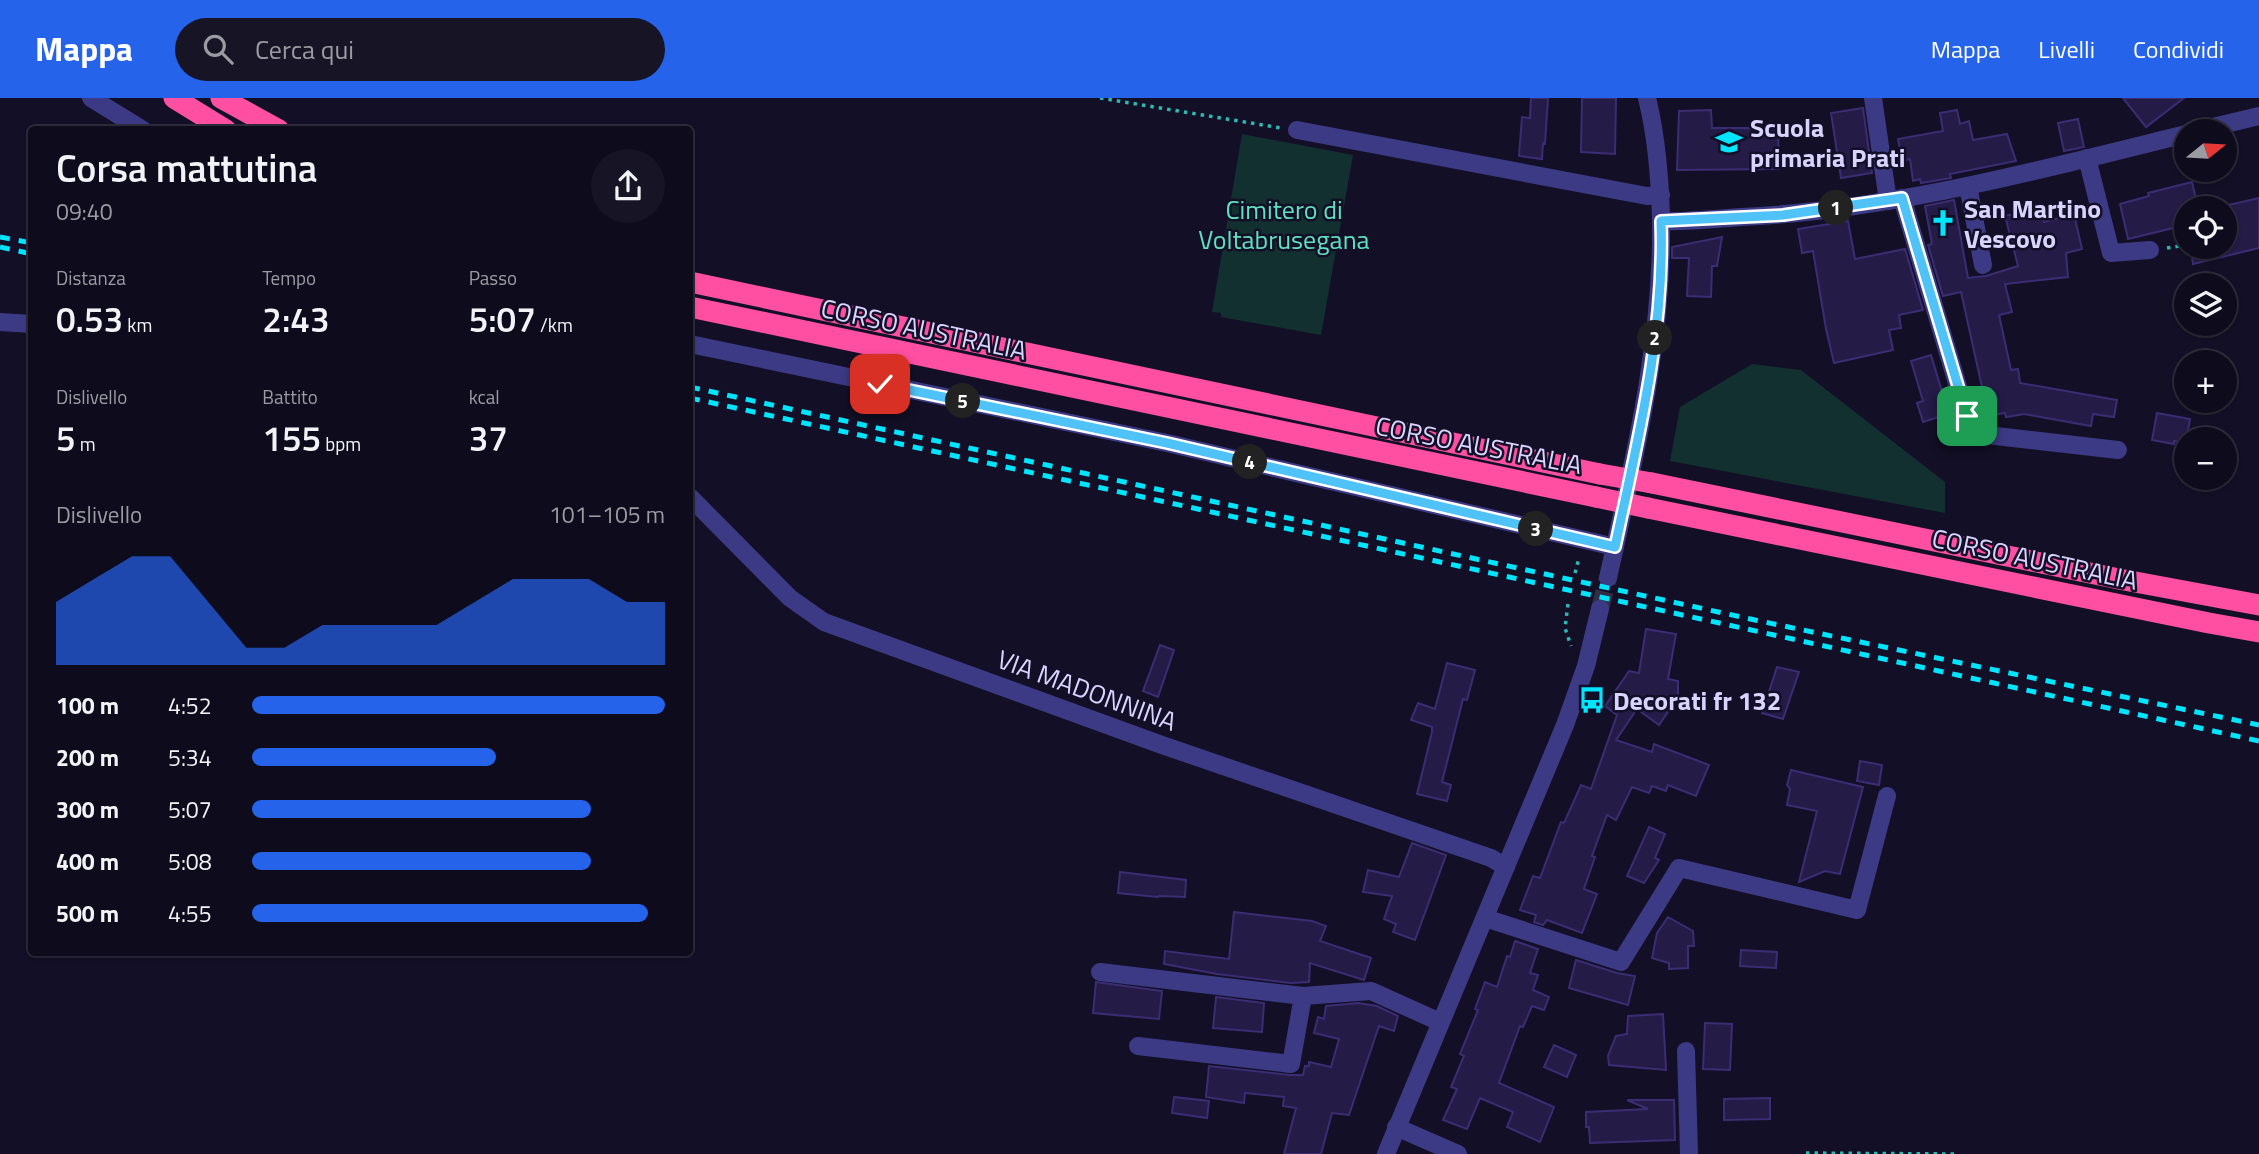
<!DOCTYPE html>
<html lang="it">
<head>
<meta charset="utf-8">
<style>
	body { margin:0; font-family:"Titillium Web",sans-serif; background:#171425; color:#f1f3f6; height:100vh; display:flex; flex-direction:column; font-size:26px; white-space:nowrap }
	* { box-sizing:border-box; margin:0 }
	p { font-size:23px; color:#9b9ba3 }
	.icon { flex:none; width:38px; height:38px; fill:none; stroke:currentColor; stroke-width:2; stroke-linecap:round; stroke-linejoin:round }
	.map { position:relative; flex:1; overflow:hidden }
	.side { position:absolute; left:28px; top:28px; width:665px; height:830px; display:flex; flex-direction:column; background:#0e0b1c; border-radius:7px; box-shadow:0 2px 5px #0004,0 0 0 2px #2e2b3b }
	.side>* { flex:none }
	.needle { width:46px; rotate:72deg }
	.controls { position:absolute; left:2174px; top:21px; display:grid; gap:14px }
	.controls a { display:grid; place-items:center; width:63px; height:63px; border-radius:50%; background:#0e0b1c; box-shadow:0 2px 5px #0004,0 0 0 2px #2e2b3b; font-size:35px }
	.pin { position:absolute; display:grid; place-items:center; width:60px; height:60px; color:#fff; margin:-30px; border-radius:14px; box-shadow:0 4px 10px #0006 }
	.km { position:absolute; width:35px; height:35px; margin:-18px; border-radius:50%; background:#222; color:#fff; font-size:19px; line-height:35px; text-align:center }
	.round { display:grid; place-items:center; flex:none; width:74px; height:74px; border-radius:37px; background:#171425 }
	.head { display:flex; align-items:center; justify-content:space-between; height:119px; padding:0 28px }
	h1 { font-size:38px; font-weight:600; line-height:52px }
	.figures { display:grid; grid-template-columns:repeat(3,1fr); gap:10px; height:119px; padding:7px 28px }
	.figures div { display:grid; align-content:center }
	.figures b { font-size:35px; font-weight:600 }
	.figures small { font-size:19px; font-weight:400 }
	.figures p { font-size:19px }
	.chart { height:196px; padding:14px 28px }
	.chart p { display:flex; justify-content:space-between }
	.chart svg { width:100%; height:126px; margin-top:7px; fill:#2563eb; opacity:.7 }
	ul { padding:0 28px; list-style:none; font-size:23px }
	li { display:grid; grid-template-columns:112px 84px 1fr; align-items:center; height:52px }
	li i { height:18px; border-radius:9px; background:#2563eb }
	header { display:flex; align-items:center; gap:42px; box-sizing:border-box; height:98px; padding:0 35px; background:#2563eb; color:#fff }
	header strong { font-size:33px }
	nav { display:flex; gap:38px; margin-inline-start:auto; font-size:24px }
	.search { width:490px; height:63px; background:#171425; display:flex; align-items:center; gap:18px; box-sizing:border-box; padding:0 24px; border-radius:38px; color:#9b9ba3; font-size:26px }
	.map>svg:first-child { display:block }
	.green { fill:#12302f }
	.building { fill:#241b47; stroke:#3b2d73; stroke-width:2 }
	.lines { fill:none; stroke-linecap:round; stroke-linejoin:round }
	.minor-tunnel { stroke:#312d47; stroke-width:18; stroke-dasharray:18 9; stroke-linecap:butt }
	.path { stroke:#2fb8b0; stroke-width:3.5; stroke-dasharray:3.5 5; stroke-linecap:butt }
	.minor { stroke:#3d3a85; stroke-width:18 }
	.highway { stroke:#ff4fa3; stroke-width:21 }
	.rail { stroke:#00e5ff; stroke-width:5; stroke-dasharray:10 9; stroke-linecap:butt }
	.highway-bridge { stroke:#ff4fa3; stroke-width:21 }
	.route-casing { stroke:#fff; stroke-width:14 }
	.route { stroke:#4fc3f7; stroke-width:9 }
	.labels { text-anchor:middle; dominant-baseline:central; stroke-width:5; stroke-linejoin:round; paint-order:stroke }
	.poi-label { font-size:26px; font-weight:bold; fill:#d9d4ff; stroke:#130f26; text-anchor:start }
	.park-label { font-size:26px; fill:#5fe0c0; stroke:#130f26 }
	.street-label { font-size:26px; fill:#d9d4ff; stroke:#130f26 }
</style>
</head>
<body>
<header>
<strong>Mappa</strong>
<div class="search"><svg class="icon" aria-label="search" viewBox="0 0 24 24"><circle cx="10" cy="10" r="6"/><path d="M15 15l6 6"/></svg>Cerca qui</div>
<nav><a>Mappa</a><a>Livelli</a><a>Condividi</a></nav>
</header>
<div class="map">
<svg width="2259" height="1056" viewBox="0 0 2259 1056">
	<rect width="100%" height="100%" fill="#130f26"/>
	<!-- green -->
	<g class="green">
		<path d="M1242 36 1353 57 1321 237 1221 219V215L1212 214Z"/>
		<path d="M1752 266 1801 272 1945 384V415L1670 363 1680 309Z"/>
	</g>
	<!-- building -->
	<g class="building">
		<path d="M1531 0H1548L1545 46 1543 45 1542 61 1519 58 1522 19 1530 20Z"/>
		<path d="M1582 0H1616L1615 56 1581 54Z"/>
		<path d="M2123 0H2184L2146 29Z"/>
		<path d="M1863 10 1872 75 1841 80 1831 15Z"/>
		<path d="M1711 12 1712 30H1778L1779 71 1677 72 1679 13Z"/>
		<path d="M1957 12 1960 26 1969 23 1973 42 2007 36 2016 63 1950 76 1951 80 1921 85 1920 81 1913 83 1910 61 1902 63 1898 41 1943 33 1940 15Z"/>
		<path d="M2078 21 2084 49 2064 53 2058 25Z"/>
		<path d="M2192 84 2198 110H2186V127L2128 141 2120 106 2149 98 2148 95Z"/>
		<path d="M2259 100V150L2193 166 2191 149H2224V108Z"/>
		<path d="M1954 102 1968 180 1986 178 2018 168 2005 118 2041 109 2044 124 2074 116 2082 151 2066 155 2068 179 2005 186 2012 214 1999 217 2011 272 2018 271 2020 285 2117 302 2114 319 2093 316 2091 328 2024 316 2006 319 2005 315 1992 317 1989 297 1984 298 1961 194 1943 198 1928 147 1932 146 1925 108Z"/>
		<path d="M1848 123 1855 161 1905 151 1923 212 1899 217 1901 230 1889 232 1893 252 1834 265 1826 231 1813 153 1802 155 1798 131Z"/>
		<path d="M1722 139 1717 168H1712L1711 199 1687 198 1689 160H1672V149Z"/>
		<path d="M1931 257 1943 297 1948 296 1954 314 1923 324 1917 305 1923 303 1911 263Z"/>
		<path d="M2157 315 2190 321 2186 345 2174 343V346L2152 342Z"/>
		<path d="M1646 531 1676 536 1668 581 1678 583V599L1659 627 1637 611 1616 642 1652 654 1654 646 1709 667 1696 698 1668 687 1666 693 1652 688 1649 695 1632 689 1616 722 1607 717 1592 758 1595 759 1584 791 1597 796 1582 835 1547 822 1543 827 1534 824 1536 817 1520 812 1533 778 1540 780 1561 724 1564 725 1581 687 1591 691 1617 617 1605 608 1629 573 1639 575Z"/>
		<path d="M1160 547 1174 552 1158 599 1143 593Z"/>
		<path d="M1447 565 1475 572 1467 602 1463 601 1442 684 1451 687 1447 703 1417 696 1432 634V629L1411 622 1418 605 1435 611Z"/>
		<path d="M1777 569 1799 574 1783 621 1762 615Z"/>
		<path d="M1860 663 1882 667 1879 687 1857 683Z"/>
		<path d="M1791 672 1863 689 1840 776 1825 773 1799 784 1817 713 1787 707 1790 691 1787 687Z"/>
		<path d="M1649 729 1665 736 1655 760 1659 762 1644 785 1627 778Z"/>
		<path d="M1412 745 1446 757 1415 842 1393 834 1396 826 1384 821 1392 798 1363 794 1368 772 1399 779Z"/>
		<path d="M1120 774 1186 782 1185 799 1159 798 1158 799 1118 795Z"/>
		<path d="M1234 814 1312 823 1326 828 1320 843 1371 860 1364 882 1310 865 1309 884 1290 885 1217 876 1164 866 1165 853 1229 861Z"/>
		<path d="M1668 819 1693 833 1694 848H1688V870L1669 871V865L1652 860 1657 835Z"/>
		<path d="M1515 843 1538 851 1530 875 1538 877 1533 892 1549 899 1544 912 1532 908 1523 929 1520 928 1499 985 1554 1009 1540 1044 1507 1029 1513 1014 1480 1000 1467 1031 1443 1022 1457 991 1451 989 1464 958 1460 956 1478 912 1475 911 1485 884 1497 889 1507 858 1510 859Z"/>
		<path d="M1741 852 1777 854 1776 870 1740 868Z"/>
		<path d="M1576 862 1617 875 1635 878 1628 907 1569 890Z"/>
		<path d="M1096 884 1162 893 1159 921 1093 915Z"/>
		<path d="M1216 899 1264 905 1262 934 1213 930Z"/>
		<path d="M1358 905 1377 908 1398 918 1394 933 1379 928 1349 1017 1332 1015 1321 1056H1284L1296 1010 1283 1008 1284 999 1245 995 1244 1005 1206 999 1209 968 1290 977H1303L1305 968H1309V964L1331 969 1339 941 1314 935 1318 919 1324 921 1326 908Z"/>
		<path d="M1663 916 1666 972 1609 967 1608 958 1616 938 1627 936 1628 918Z"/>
		<path d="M1705 925 1732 926 1730 972 1703 971Z"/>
		<path d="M1554 947 1576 957 1567 979 1544 969Z"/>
		<path d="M1174 999 1209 1003 1207 1020 1172 1015Z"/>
		<path d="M1770 1000V1021L1724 1022V1001Z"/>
		<path d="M1627 1002H1674L1675 1042 1590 1045 1589 1029H1586V1014L1648 1011Z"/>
	</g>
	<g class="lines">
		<!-- minor-tunnel -->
		<path class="minor-tunnel" d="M1600 511 1608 480"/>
		<!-- path -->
		<g class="path">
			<path d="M1100 0 1281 30"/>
			<path d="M2167 150 2186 147"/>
			<path d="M1575 475 1579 460"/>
			<path d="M1568 506 1565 530 1571 548"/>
			<path d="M1806 1055 1959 1056"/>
		</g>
		<!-- minor -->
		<g class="minor">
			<path d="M91 0 143 32"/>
			<path d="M1873 0 1888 103"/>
			<path d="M1297 32 1647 98 1661 97"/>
			<path d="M2196 33 2259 18"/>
			<path d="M2087 60 2111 155 2150 152"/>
			<path d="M1968 88 1983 167"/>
			<path d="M1902 100 1970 329 1978 336 2118 352"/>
			<path d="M1661 123C1687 124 1714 121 1741 119 1892 112 2040 72 2186 36"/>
			<path d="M0 224 32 226"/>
			<path d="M690 246 1167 345 1615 449"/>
			<path d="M690 399 790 500 824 524 1162 647 1491 760 1506 769"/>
			<path d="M1608 480C1634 362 1663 244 1661 122 1660 81 1657 40 1647 0"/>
			<path d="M1485 820 1621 864 1679 770 1857 812 1887 698"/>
			<path d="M1100 874 1303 898 1371 893 1440 924"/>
			<path d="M1138 948 1291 966 1303 898"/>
			<path d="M1686 953 1689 1056"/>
			<path d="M1396 1029 1458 1056"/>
			<path d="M1386 1056 1565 627 1586 568 1600 511"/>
		</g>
		<!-- highway -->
		<g class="highway">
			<path d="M174 0 226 32"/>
			<path d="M221 0 279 32"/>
			<path d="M690 184 1600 376"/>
			<path d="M690 209 1596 399"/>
			<path d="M1652 385 2119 481 2259 507"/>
			<path d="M1648 410 2209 525 2259 534"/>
		</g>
		<!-- rail -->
		<g class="rail">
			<path d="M0 139 32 145"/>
			<path d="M0 149 32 156"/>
			<path d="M690 289 1755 522 2259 627"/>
			<path d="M690 300 2259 643"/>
		</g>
		<!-- highway-bridge -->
		<g class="highway-bridge">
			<path d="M1600 376 1652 385"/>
			<path d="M1596 399 1648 410"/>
		</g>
	</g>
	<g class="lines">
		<defs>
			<path id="route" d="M880 286 1167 345 1615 449C1638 341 1665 234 1661 123L1783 117 1902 100 1967 318"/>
		</defs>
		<!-- route casing -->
		<use href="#route" class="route-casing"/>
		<!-- route -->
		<use href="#route" class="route"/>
	</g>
	<!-- icons -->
	<defs>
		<symbol id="school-bare" viewBox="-9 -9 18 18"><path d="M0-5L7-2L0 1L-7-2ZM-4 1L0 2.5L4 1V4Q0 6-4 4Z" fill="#00e5ff" stroke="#130f26" stroke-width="2.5" paint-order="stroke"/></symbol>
		<symbol id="church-bare" viewBox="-9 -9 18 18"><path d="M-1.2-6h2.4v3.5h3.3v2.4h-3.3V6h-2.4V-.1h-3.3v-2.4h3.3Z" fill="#00e5ff" stroke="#130f26" stroke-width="2.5" paint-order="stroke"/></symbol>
		<symbol id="bus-bare" viewBox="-9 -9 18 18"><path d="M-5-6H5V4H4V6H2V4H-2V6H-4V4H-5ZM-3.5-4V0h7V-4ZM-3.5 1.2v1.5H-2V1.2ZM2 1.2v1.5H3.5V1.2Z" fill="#00e5ff" stroke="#130f26" stroke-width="2.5" paint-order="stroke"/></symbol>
	</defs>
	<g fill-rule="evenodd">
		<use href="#school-bare" x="1710" y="25" width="38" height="38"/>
		<use href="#church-bare" x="1924" y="106" width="38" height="38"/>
		<use href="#bus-bare" x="1573" y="583" width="38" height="38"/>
	</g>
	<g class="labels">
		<!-- poi labels -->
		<g class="poi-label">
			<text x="1750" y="29">Scuola<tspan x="1750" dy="30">primaria Prati</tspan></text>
			<text x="1964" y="110">San Martino<tspan x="1964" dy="30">Vescovo</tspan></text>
			<text x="1613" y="602">Decorati fr 132</text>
		</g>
		<!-- park labels -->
		<g class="park-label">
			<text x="1284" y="111">Cimitero di<tspan x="1284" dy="30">Voltabrusegana</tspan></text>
		</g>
		<!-- street labels -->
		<g class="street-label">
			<text transform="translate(924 231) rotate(12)">CORSO AUSTRALIA</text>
			<text transform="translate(1479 347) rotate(11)">CORSO AUSTRALIA</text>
			<text transform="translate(2035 461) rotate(12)">CORSO AUSTRALIA</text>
			<text transform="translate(1087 592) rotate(20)">VIA MADONNINA</text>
		</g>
	</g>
</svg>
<div class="controls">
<a><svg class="needle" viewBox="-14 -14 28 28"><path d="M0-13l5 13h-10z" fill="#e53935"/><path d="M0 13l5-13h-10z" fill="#9b9ba3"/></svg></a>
<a><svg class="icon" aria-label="locate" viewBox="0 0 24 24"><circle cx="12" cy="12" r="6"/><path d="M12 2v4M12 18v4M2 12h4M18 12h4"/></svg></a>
<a><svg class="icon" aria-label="layers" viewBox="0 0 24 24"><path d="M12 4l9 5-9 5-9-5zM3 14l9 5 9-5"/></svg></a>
<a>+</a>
<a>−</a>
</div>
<div class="pin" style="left:1967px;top:318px;background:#1e9e55"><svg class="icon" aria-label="arrive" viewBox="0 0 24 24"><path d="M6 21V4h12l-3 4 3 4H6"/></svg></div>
<div class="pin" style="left:880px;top:286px;background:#d93025"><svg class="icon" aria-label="check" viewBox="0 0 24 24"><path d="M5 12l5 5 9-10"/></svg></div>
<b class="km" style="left:1836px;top:110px">1</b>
<b class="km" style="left:1655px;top:240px">2</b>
<b class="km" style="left:1536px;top:431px">3</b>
<b class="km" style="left:1250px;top:364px">4</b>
<b class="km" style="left:963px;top:303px">5</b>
<section class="side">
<div class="head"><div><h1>Corsa mattutina</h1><p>09:40</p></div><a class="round"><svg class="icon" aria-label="share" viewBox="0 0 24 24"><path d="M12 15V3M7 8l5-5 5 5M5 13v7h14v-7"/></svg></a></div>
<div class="figures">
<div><p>Distanza</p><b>0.53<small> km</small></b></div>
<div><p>Tempo</p><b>2:43</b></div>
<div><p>Passo</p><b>5:07<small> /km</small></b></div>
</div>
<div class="figures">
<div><p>Dislivello</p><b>5<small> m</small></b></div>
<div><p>Battito</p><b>155<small> bpm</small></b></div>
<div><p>kcal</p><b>37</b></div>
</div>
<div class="chart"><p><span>Dislivello</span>101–105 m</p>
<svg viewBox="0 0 160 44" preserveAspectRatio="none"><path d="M0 44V22L10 14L20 6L30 6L40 22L50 38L60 38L70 30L80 30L90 30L100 30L110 22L120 14L130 14L140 14L150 22L160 22V44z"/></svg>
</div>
<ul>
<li><b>100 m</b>4:52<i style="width:100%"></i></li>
<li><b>200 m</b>5:34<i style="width:59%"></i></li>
<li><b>300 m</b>5:07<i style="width:82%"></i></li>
<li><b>400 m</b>5:08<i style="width:82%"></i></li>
<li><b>500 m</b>4:55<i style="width:96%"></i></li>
</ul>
</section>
</div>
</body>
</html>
